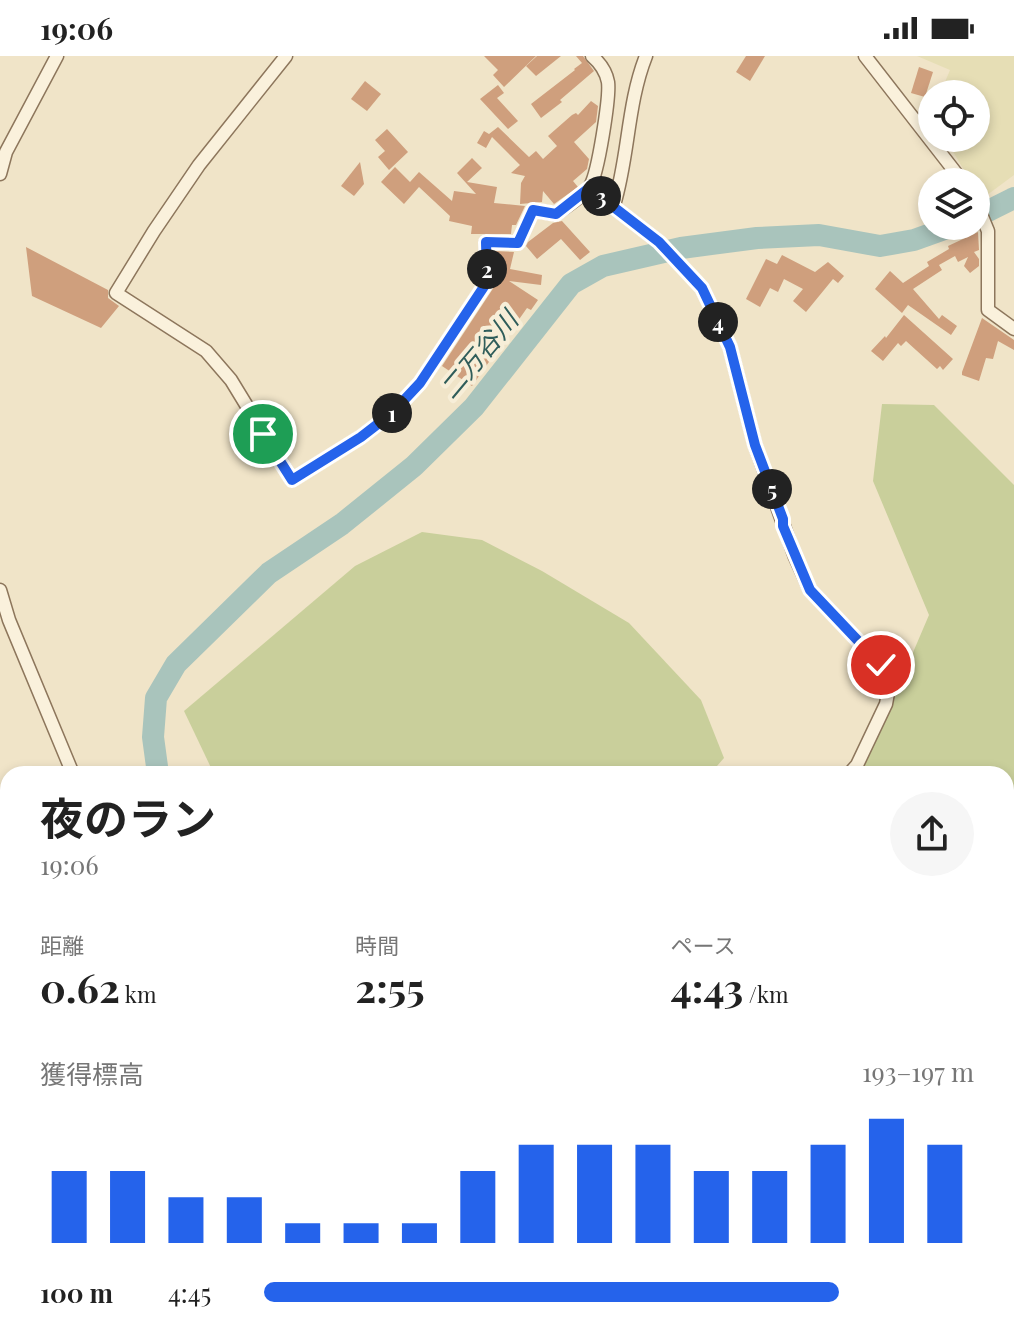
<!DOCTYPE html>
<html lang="ja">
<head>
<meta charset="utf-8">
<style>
	body { margin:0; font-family:"Playfair Display","Noto Sans JP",serif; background:#f6f6f6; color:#222; height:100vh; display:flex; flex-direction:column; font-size:30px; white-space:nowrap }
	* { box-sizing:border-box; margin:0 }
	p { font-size:26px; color:#767676 }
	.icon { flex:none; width:44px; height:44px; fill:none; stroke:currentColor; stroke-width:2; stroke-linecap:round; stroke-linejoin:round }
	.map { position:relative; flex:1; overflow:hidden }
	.details { position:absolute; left:0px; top:710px; width:1014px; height:572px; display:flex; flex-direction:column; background:#fff; border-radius:24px 24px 0 0; box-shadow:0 4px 12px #0003 }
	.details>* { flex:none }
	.fabs { position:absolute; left:918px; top:24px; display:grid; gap:16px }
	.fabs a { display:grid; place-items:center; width:72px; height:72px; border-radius:50%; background:#fff; box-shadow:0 4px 12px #0003; font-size:40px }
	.pin { position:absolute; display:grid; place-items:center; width:68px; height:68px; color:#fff; margin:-34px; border:4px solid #fff; border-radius:50%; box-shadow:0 2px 8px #0007 }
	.km { position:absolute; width:40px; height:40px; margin:-20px; border-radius:50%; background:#222; color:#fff; font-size:22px; line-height:40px; text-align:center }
	.round { display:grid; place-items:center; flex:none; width:84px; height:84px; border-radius:42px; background:#f6f6f6 }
	.overview { display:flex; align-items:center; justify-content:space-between; height:136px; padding:0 40px }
	h1 { font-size:44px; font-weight:700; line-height:60px }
	.metrics { display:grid; grid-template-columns:repeat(3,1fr); gap:12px; height:136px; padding:8px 40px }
	.metrics div { display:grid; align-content:center }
	.metrics b { font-size:40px; font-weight:700 }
	.metrics small { font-size:22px; font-weight:400 }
	.metrics p { font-size:22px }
	.chart { height:224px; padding:16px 40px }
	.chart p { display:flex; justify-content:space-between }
	.chart svg { width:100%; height:144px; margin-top:8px; stroke:#2563eb; stroke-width:6 }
	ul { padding:0 40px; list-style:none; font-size:26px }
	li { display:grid; grid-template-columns:128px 96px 1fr; align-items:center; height:60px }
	li i { height:20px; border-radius:10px; background:#2563eb }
	.status { display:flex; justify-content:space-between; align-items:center; height:56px; padding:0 40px; background:#fff; direction:ltr }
	.status svg { height:22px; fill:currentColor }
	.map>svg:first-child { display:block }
	.farmland { fill:#e6deb5 }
	.green { fill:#c9cf9b }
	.water { fill:#a9c4bc; stroke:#6f938a; stroke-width:2 }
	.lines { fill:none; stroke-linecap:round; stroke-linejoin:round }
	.river { stroke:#a9c4bc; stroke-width:22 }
	.building { fill:#cf9f7d }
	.street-casing { stroke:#8d765c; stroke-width:15 }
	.secondary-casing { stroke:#6f573f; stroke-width:21 }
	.path { stroke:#8d765c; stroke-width:2; stroke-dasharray:6 4; stroke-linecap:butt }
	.street { stroke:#faf1dc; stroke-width:12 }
	.secondary { stroke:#faf1dc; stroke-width:18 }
	.route-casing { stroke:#fff; stroke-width:16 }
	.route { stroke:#2563eb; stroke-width:10 }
	.labels { text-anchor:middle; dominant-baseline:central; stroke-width:8; stroke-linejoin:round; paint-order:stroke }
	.water-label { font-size:26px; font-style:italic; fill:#2f5d5a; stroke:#f7eed8 }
</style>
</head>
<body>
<div class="status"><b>19:06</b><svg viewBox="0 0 49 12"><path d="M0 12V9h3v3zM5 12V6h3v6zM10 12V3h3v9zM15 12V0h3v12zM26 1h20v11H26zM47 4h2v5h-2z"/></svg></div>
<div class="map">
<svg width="1014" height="1282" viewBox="0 0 1014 1282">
	<rect width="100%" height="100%" fill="#f0e4c8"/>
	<!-- farmland -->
	<path class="farmland" d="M917 0H1014V119L983 142 976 135V126H971L945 82H976V38H940L950 14Z"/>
	<!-- green -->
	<g class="green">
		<path d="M882 348 934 349 1014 429V788L1006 791V718H861L929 559 873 425Z"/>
		<path d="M422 476 482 484 542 515 629 567 701 644 724 702 710 718H214L184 655 355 510Z"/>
	</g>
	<!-- water -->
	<path class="water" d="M0 900 8 921V1274H107L108 1282H9L0 1231Z"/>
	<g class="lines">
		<!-- river -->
		<g class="river">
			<path d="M976 161 1014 142"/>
			<path d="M158 718 153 681 156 642 176 608 269 517 342 468 414 410 474 351 571 228 603 210 681 192 757 182 819 179 880 190 914 184 953 170"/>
			<path d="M488 1274 498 1282"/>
		</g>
	</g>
	<!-- building -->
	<g class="building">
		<path d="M484 0H536L504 31 493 19 498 14Z"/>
		<path d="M537 0H561L536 20 526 10Z"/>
		<path d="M576 0H583L594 15 560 44 562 46 541 62 531 48 575 14 574 13 582 7Z"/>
		<path d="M746 0H765L750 25 736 16Z"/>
		<path d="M919 11 933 16 925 41 911 37Z"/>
		<path d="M365 25 381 38 367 55 351 43Z"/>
		<path d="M498 29 504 37 497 42 518 65 508 73 480 43Z"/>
		<path d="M591 45 598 50 596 66 574 86 589 103 587 113 573 125 578 131 554 148 543 135 542 146 520 148 521 127 525 120 511 117 520 109 492 81 486 92 477 87 484 75 489 78 498 71 529 101 536 95 543 103 557 90 548 80 572 59 576 57 578 59Z"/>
		<path d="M387 73 408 96 389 114 378 101 385 95 375 84Z"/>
		<path d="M472 102 482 112 467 126 497 131 494 147 525 150 516 169H512L511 178H471L472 170 449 165 450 160 419 131 404 148 381 126 395 111 410 126 419 116 452 145 454 135 476 138 457 117Z"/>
		<path d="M360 106 364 128 354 140 341 130Z"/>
		<path d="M562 165 590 196 580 204 561 183 537 203 526 190 528 186 553 167Z"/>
		<path d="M978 176 979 194 974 196 979 203V210L970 217 964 210 968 201 958 206 955 200 939 209 942 214 913 233 939 263 942 259 957 270 951 279 908 249 902 257 875 233 890 215 903 227 929 210 927 206 949 193 948 190Z"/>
		<path d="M26 191 108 234V242L119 250 101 272 32 240Z"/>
		<path d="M495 195 514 196 510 213 542 219 541 229 509 225 538 244 531 254 527 252 472 330 442 310 494 231Z"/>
		<path d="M782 199 815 216 828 206 844 220 838 227 833 223 806 256 793 245 803 233 784 223 778 236 770 232 760 251 746 243 766 203 777 208Z"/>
		<path d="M904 259 953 303 943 314 940 310 937 313 906 285 901 290 898 287 883 305 871 295 885 280 886 282Z"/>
		<path d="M982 262 1014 284V294L998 285 993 303 986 302 979 325 962 319V316Z"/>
	</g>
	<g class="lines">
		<defs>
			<g id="street">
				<path d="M286 0 199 109 154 175 116 237 206 295 231 324 292 424 361 381 392 357 420 327 487 226 486 186 518 187 533 154 556 158C566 150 583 141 590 130 598 118 610 41 608 26 606 15 600 7 592 0"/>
				<path d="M865 0 963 126"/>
				<path d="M0 118 6 96 57 0"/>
				<path d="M589 132 659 186 702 232 730 291 755 389 795 501 810 534 881 609 890 626 886 648 857 709 849 718"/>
				<path d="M976 146 988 175V254L1014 273"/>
				<path d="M614 149C629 100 627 48 646 0"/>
				<path d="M0 534 9 564 73 718"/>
				<path d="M1006 982 1014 951"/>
				<path d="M1006 1119 1014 1120"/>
				<path d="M767 1274V1282"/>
			</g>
			<g id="secondary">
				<path d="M0 1239 8 1240"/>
				<path d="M262 1274 303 1282"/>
				<path d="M203 1282 204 1274"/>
			</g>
		</defs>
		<!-- street casing -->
		<use href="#street" class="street-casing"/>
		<!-- secondary casing -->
		<use href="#secondary" class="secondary-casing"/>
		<!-- path -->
		<g class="path">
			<path d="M1006 1205 1014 1203"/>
			<path d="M466 1274 476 1282"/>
			<path d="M503 1274 513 1282"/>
		</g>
		<!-- street -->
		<use href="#street" class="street"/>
		<!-- secondary -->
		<use href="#secondary" class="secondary"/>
	</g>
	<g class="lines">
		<defs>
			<path id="route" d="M263 378 292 424 361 381 392 357 420 327 487 226 486 186 518 187 533 154 556 158 589 132 659 186 702 232 730 291 755 389 783 463V470L810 534 881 609"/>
		</defs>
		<!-- route casing -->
		<use href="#route" class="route-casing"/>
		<!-- route -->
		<use href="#route" class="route"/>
	</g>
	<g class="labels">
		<!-- water labels -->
		<g class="water-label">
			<text transform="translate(478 298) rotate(-50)">二万谷川</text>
		</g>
	</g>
</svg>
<div class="fabs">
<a><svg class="icon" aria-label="locate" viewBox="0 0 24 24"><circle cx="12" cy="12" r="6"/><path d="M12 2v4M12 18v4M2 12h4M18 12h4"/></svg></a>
<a><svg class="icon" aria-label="layers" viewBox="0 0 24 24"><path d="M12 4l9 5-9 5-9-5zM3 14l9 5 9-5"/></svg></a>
</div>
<div class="pin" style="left:263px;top:378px;background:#1e9e55"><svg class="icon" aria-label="arrive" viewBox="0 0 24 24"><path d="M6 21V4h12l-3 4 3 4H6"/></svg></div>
<div class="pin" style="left:881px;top:609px;background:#d93025"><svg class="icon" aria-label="check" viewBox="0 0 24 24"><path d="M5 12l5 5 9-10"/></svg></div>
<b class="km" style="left:392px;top:357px">1</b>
<b class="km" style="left:487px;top:213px">2</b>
<b class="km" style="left:601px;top:140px">3</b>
<b class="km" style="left:718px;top:266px">4</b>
<b class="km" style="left:772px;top:433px">5</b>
<section class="details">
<div class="overview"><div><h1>夜のラン</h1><p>19:06</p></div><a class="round"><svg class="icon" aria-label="share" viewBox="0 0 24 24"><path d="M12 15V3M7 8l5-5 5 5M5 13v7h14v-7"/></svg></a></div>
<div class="metrics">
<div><p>距離</p><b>0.62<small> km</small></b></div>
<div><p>時間</p><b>2:55</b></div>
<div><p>ペース</p><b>4:43<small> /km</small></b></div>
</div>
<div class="chart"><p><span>獲得標高</span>193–197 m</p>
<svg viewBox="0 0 160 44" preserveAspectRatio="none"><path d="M5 44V22M15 44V22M25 44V30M35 44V30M45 44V38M55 44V38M65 44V38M75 44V22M85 44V14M95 44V14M105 44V14M115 44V22M125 44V22M135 44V14M145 44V6M155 44V14"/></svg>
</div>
<ul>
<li><b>100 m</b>4:45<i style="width:81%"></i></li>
</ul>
</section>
</div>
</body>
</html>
